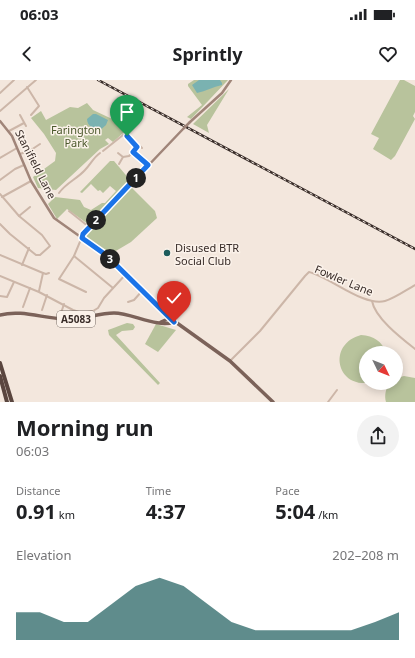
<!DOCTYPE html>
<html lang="en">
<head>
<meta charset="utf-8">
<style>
	body { margin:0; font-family:"Noto Sans",sans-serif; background:#f2f2f2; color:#202124; height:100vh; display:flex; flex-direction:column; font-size:15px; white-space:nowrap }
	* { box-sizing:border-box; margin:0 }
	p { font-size:13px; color:#757577 }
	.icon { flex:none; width:22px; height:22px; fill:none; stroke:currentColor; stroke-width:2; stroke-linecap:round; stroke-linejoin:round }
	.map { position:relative; height:322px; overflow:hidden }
	.sheet { display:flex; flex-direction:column; background:#fff; flex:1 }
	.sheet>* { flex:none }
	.needle { width:26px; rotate:133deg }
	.buttons { position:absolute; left:359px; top:266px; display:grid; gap:8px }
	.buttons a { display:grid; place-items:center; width:44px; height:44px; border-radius:50%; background:#fff; box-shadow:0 2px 10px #0003; font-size:20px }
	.pin { position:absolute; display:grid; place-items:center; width:34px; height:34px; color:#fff; margin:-41px -17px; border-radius:50% 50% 50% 0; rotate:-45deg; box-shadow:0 0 4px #0007 }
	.pin .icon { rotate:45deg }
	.km { position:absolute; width:20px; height:20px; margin:-10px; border-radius:50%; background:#222; color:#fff; font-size:11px; line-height:20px; text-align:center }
	.round { display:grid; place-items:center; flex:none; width:42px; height:42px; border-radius:21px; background:#f2f2f2 }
	.summary { display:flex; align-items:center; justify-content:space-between; height:68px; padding:0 16px }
	h1 { font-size:22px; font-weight:700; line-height:30px }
	.metrics { display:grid; grid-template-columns:repeat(3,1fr); gap:6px; height:68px; padding:4px 16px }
	.metrics div { display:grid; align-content:center }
	.metrics b { font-size:20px; font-weight:700 }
	.metrics small { font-size:11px; font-weight:400 }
	.metrics p { font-size:11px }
	.chart { height:112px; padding:8px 16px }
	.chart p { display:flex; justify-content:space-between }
	.chart svg { width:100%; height:72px; margin-top:4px; fill:#1c5c5c; opacity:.7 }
	.status { display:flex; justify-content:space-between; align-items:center; height:28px; padding:0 20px; background:#fff; direction:ltr }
	.status svg { height:11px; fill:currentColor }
	header { display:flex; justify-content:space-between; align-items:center; height:52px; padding:0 16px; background:#fff; font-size:18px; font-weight:700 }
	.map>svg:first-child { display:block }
	.green { fill:#b8c39c }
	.water { fill:#7ab2b1 }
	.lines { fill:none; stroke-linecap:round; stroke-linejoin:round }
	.street { stroke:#ccb6a8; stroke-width:2 }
	.secondary { stroke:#a08579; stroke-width:2.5 }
	.primary { stroke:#7b6259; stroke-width:3.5 }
	.highway { stroke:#5a463f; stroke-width:4 }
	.rail-casing { stroke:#392d29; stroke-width:2.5 }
	.rail { stroke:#fbf2ea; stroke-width:1; stroke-dasharray:3; stroke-linecap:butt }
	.secondary-bridge { stroke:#a08579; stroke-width:2.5 }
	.route-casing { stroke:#fff; stroke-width:8 }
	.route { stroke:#1a73e8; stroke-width:5 }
	.poi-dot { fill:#1c5c5c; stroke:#fbf2ea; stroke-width:1.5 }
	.labels { text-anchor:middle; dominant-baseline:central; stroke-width:3; stroke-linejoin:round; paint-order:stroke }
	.shield { fill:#fbf2ea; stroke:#736863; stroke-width:1 }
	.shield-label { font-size:10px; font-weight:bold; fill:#392d29 }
	.park-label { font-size:11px; fill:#4a582b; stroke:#fbf2ea }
	.street-label { font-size:11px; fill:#392d29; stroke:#fbf2ea }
	.poi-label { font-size:11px; fill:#392d29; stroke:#fbf2ea; text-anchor:start }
</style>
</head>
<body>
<div class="status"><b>06:03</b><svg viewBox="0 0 49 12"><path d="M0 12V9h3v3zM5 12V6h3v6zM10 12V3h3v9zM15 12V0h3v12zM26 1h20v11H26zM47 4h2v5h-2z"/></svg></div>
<header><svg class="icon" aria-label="back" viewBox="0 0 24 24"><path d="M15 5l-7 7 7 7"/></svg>Sprintly<svg class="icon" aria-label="heart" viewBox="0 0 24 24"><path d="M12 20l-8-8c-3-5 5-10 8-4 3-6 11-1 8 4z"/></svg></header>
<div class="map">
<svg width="415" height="322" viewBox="0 0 415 322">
	<rect width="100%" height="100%" fill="#f3e7dd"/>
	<!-- green -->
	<g class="green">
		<path d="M194 0H228L191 39 187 37 202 25 188 6V4Z"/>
		<path d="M400 0H404L415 6V32L413 36 415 39 395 76 391 80 373 69 379 58 371 54Z"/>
		<path d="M229 9 207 45 209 53 193 44Z"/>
		<path d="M87 23 93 30 125 45 131 46 113 62 108 58 105 60 109 64 100 69 56 110 38 108 33 97 55 81 56 73 44 54 31 38 41 31 46 40 70 27 78 28Z"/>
		<path d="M110 81H114L130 100 88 144 67 129 57 139 48 124 55 117 80 120 84 127 91 130 102 123H105L116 111 110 106 103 113 100 110 98 111 91 104 82 113 80 112Z"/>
		<path d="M132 108 155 131 157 138 131 162 109 175 88 160 86 155 130 109Z"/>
		<path d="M127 243 133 244 135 247 133 250 122 251 116 255 160 303 158 305 109 255 108 250C115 248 120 245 127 243Z"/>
		<path d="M156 244 176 250 158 272 145 264Z"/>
		<path d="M361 255C374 256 382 261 386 273H366V303C336 305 328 264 361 255Z"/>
		<path d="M404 296 415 298V322H386C384 315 386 308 390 303H396V298Z"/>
	</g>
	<!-- water -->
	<g class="water">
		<path d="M199 0H220L222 3V5C213 7 206 11 197 13L192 5Z"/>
		<path d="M93 34H96L108 40 106 45 98 52C93 49 87 45 87 39Z"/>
	</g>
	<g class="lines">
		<!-- street -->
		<g class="street">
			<path d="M27 7 39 26 31 35"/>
			<path d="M0 13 14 0"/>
			<path d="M0 31 36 0"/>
			<path d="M20 35 26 46"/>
			<path d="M9 51 24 43"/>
			<path d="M137 67 140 66 142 68"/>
			<path d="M103 71 123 55 127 56 137 67 129 76 123 77 118 73"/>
			<path d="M133 72 148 85"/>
			<path d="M20 74 31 70 40 64"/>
			<path d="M0 78 17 68"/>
			<path d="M119 84 123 77"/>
			<path d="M0 100 15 89 24 85"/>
			<path d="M59 113C66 103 77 99 85 90 91 84 93 78 100 73"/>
			<path d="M0 114 19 136 42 155 50 166 40 175H36L10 154 0 144"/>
			<path d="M2 117 31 101"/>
			<path d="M69 131 89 147"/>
			<path d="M19 136 30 127"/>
			<path d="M82 157 74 176 59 199 86 212"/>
			<path d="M0 175 43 193 39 211"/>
			<path d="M74 176 113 208"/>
			<path d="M22 185 29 168"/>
			<path d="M43 193 46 194 49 193"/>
			<path d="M0 196 39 212 73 230 82 233 93 231 98 228 104 218 126 194"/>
			<path d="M0 216 7 217 14 202"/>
			<path d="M372 221C375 238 401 258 415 269"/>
			<path d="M128 222 134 220 142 211"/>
			<path d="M23 227 30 208"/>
			<path d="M42 230 47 215"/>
			<path d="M61 233 64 224"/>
			<path d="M230 281 260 251 305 196 309 192C330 197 364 227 385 221 395 218 406 210 415 205"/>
			<path d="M328 322 337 310"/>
		</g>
		<!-- secondary -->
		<g class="secondary">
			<path d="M0 41 12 56 31 101 54 138 106 175 170 238"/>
			<path d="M190 42 222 13 231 0"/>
			<path d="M82 157 83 154 184 48"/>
		</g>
		<!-- primary -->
		<g class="primary">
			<path d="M0 235C23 229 47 240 71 239 85 239 99 233 114 233 132 233 157 248 174 242"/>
			<path d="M161 242 170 238 230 281 273 322"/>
		</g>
		<!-- highway -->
		<g class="highway">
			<path d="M0 283 12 322"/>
			<path d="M0 296 7 322"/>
		</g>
		<defs>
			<path id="rail" d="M98 0 415 169"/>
		</defs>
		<!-- rail casing -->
		<use href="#rail" class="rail-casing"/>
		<!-- rail -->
		<use href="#rail" class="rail"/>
		<!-- secondary-bridge -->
		<path class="secondary-bridge" d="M184 48 190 42"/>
	</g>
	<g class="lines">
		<defs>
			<path id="route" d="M127 56 137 67 133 72 148 85 83 154 82 158 106 175 174 242"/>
		</defs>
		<!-- route casing -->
		<use href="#route" class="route-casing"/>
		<!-- route -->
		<use href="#route" class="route"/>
	</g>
	<!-- markers -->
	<circle class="poi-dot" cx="167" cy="173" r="4"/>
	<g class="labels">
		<!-- shield labels -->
		<rect class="shield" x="57" y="231" width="38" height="16" rx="3"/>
		<g class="shield-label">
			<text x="76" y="239">A5083</text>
		</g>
		<!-- park labels -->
		<g class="park-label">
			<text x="76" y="49">Farington<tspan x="76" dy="13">Park</tspan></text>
		</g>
		<!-- street labels -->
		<g class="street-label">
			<text transform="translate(36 84) rotate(63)">Stanifield Lane</text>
			<text transform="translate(344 200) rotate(23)">Fowler Lane</text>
		</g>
		<!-- poi labels -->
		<g class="poi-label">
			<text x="175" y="167">Disused BTR<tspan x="175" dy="13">Social Club</tspan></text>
		</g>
	</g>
</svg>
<div class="buttons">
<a><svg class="needle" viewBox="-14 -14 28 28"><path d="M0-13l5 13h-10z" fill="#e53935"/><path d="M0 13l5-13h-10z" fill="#757577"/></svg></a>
</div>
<div class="pin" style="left:127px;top:56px;background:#1e9e55"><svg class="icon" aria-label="arrive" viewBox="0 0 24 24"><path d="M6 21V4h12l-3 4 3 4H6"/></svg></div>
<div class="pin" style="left:174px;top:242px;background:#d93025"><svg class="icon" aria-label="check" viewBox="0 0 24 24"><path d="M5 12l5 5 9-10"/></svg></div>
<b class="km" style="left:136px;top:98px">1</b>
<b class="km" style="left:96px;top:140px">2</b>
<b class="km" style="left:110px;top:179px">3</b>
</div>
<section class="sheet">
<div class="summary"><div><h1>Morning run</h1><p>06:03</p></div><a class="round"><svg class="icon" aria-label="share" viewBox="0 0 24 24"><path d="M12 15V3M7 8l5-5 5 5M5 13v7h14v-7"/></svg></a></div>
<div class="metrics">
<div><p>Distance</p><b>0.91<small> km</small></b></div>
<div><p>Time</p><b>4:37</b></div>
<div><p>Pace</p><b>5:04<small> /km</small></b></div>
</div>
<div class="chart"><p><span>Elevation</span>202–208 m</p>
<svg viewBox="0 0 160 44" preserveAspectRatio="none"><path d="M0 44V27L10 27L20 33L30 33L40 22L50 11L60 6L70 11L80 22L90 33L100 38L110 38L120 38L130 38L140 38L150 33L160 27V44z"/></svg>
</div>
</section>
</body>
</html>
